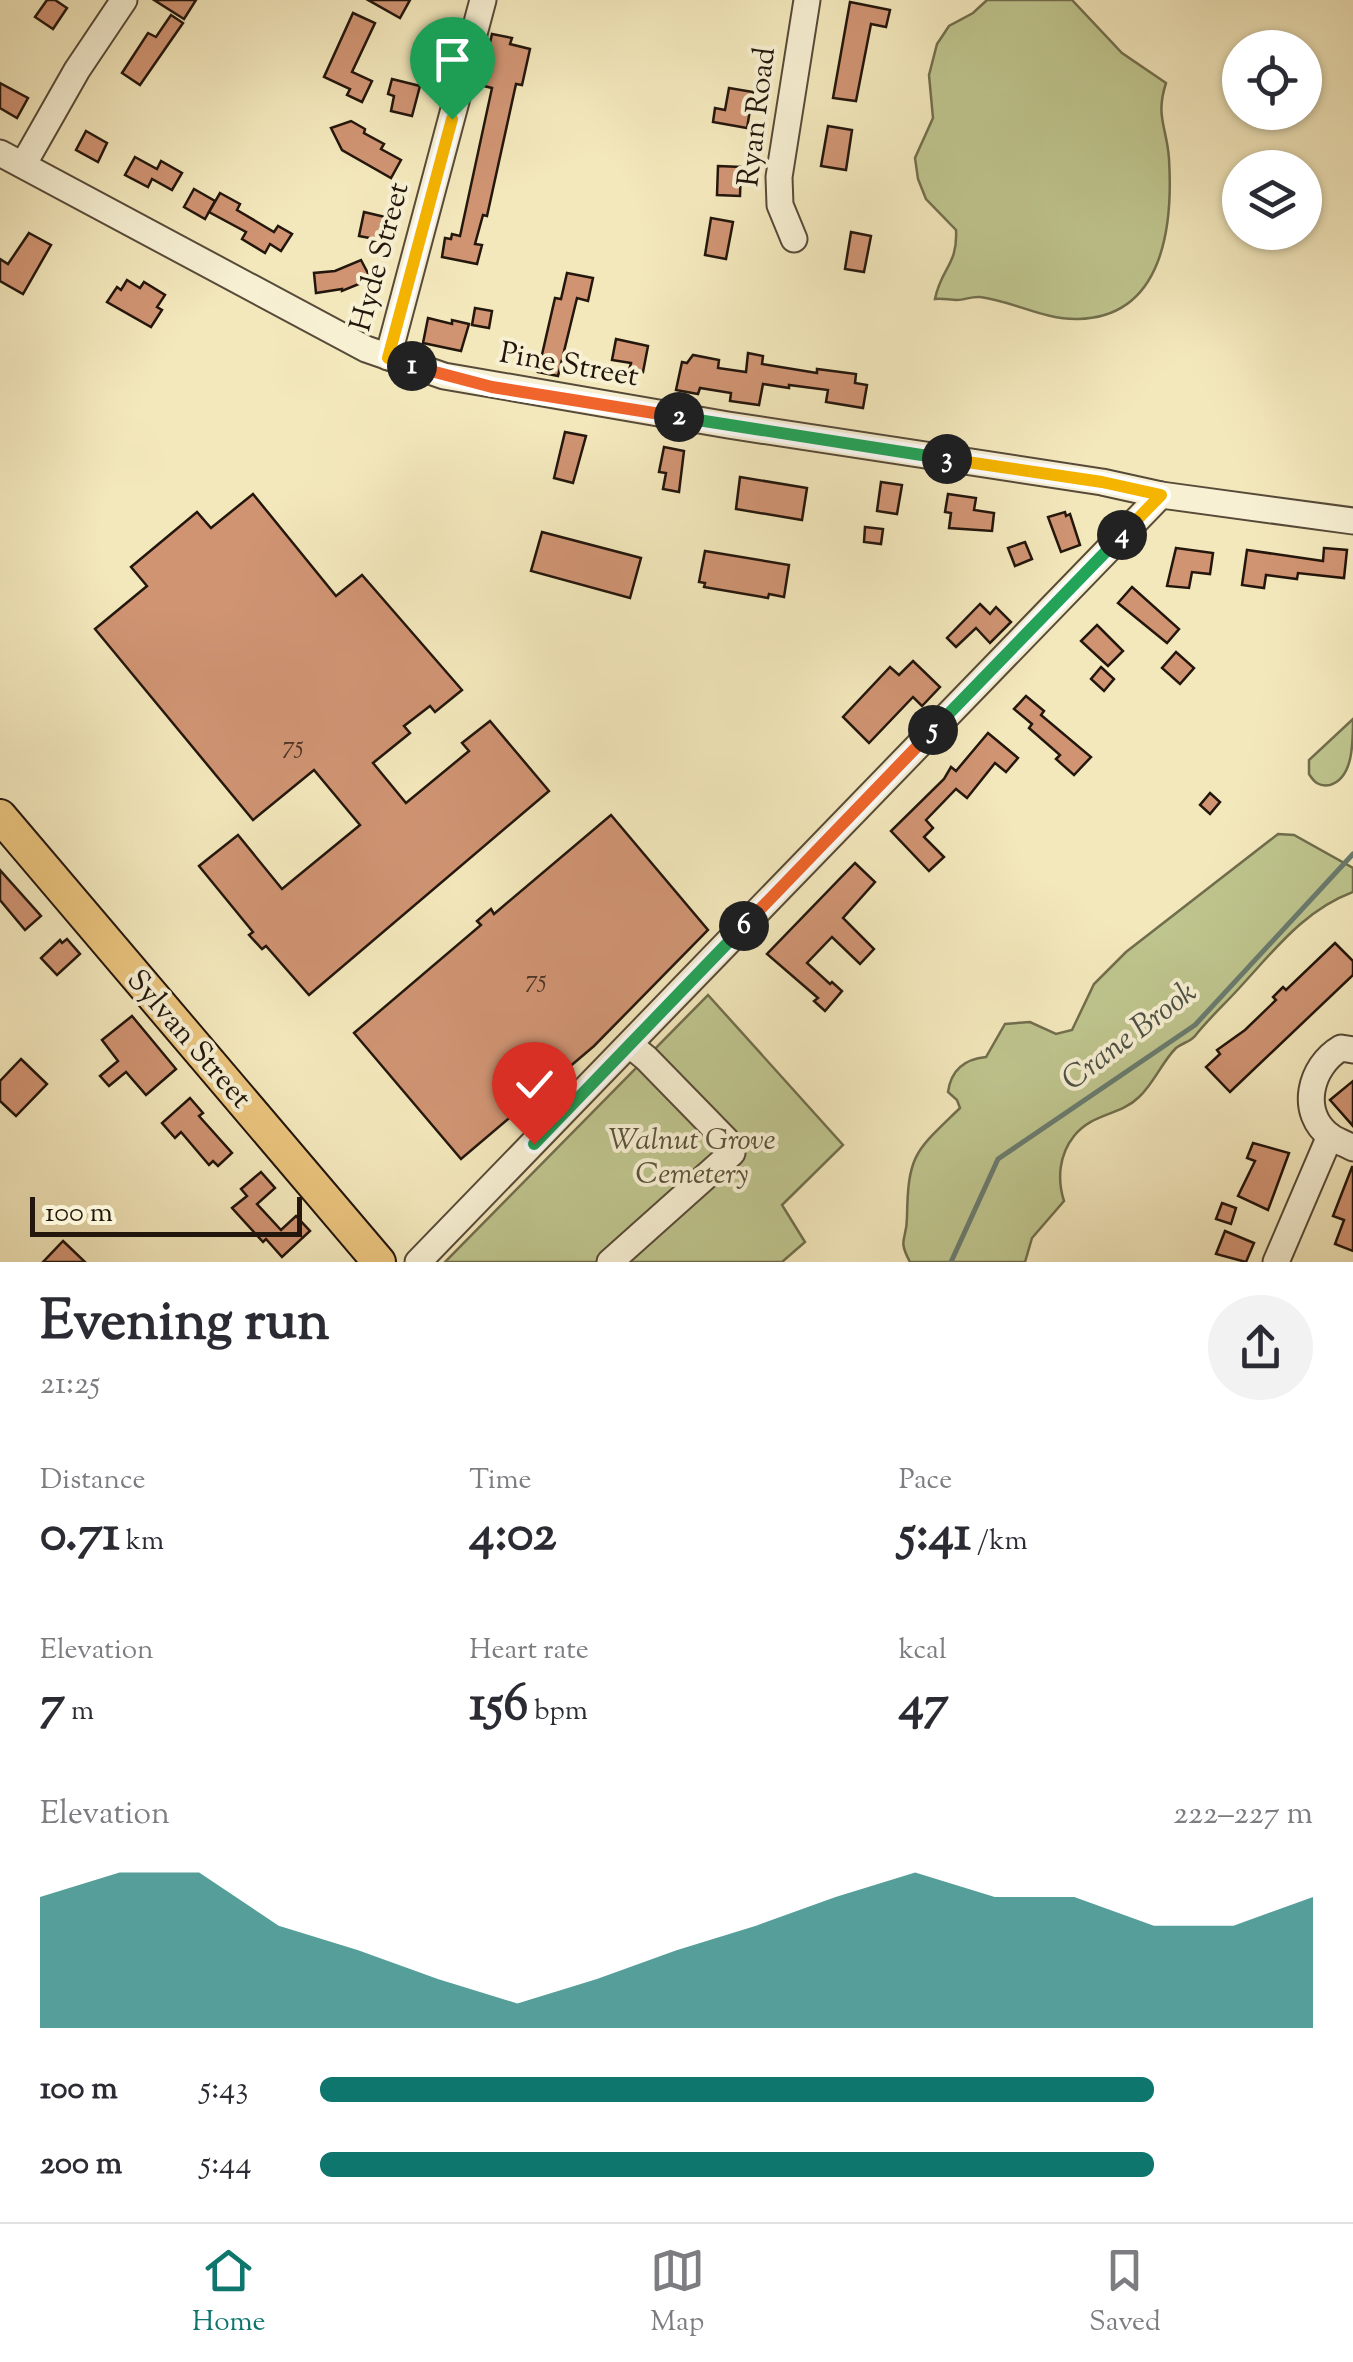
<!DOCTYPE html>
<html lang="en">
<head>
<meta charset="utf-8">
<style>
	body { margin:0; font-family:"Sorts Mill Goudy",serif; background:#f2f2f3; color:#2b2b33; height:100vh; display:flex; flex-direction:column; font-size:38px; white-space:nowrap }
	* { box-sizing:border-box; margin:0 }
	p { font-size:32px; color:#7c7c81 }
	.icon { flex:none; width:55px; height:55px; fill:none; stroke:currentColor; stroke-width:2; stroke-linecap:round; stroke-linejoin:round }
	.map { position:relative; height:1262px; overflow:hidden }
	.panel { display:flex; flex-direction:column; background:#fff; flex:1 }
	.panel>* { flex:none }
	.fabs { position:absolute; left:1222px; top:30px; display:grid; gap:20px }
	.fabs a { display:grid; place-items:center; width:100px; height:100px; border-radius:50%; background:#fff; box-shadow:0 2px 8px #0004; font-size:50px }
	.scale { position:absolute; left:30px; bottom:25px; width:272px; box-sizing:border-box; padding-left:10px; border:5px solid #23160c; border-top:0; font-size:28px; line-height:35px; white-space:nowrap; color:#23160c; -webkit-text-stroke:8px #f7f0d3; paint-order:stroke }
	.pin { position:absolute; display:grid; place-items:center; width:85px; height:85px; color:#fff; margin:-102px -42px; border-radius:50% 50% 50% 0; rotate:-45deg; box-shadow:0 0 10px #0007 }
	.pin .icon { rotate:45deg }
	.km { position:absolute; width:50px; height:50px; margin:-25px; border-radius:50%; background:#222; color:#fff; font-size:28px; line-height:50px; text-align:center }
	.round { display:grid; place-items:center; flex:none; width:105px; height:105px; border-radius:52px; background:#f2f2f3 }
	.headline { display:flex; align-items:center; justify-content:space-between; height:170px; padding:0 40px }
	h1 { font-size:55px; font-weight:700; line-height:75px }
	.metrics { display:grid; grid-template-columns:repeat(3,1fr); gap:15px; height:170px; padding:10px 40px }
	.metrics div { display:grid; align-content:center }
	.metrics b { font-size:50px; font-weight:700 }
	.metrics small { font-size:28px; font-weight:400 }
	.metrics p { font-size:28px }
	.chart { height:280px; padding:20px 40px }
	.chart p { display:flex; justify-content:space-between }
	.chart svg { width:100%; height:180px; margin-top:10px; fill:#0f766e; opacity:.7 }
	ul { padding:0 40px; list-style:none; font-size:32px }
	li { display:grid; grid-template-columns:160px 120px 1fr; align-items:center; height:75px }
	li i { height:25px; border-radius:12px; background:#0f766e }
	.dock { display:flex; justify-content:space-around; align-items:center; height:140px; border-top:2px solid #e1e1e2; background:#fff; font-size:28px; color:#7c7c81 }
	.dock a { display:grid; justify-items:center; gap:5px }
	.dock .current { color:#0f766e }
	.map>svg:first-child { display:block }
	.green { fill:#bfc58e; stroke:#716e4d; stroke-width:2.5 }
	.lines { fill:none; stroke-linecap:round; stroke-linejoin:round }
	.stream { stroke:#6b7c6f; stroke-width:5 }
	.building { fill:#d09473; stroke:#23160c; stroke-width:2.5 }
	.minor-casing { stroke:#574a38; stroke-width:29 }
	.major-casing { stroke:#23160c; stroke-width:36 }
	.minor { stroke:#f7f0d3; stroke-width:25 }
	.major { stroke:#eac47e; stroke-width:32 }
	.split-1-casing { stroke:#fff; stroke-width:20 }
	.split-2-casing { stroke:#fff; stroke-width:20 }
	.split-3-casing { stroke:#fff; stroke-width:20 }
	.split-4-casing { stroke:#fff; stroke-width:20 }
	.split-5-casing { stroke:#fff; stroke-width:20 }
	.split-6-casing { stroke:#fff; stroke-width:20 }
	.split-7-casing { stroke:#fff; stroke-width:20 }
	.split-1 { stroke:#f5b400; stroke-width:12 }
	.split-2 { stroke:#f0652b; stroke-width:12 }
	.split-3 { stroke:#22a559; stroke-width:12 }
	.split-4 { stroke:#f5b400; stroke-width:12 }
	.split-5 { stroke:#22a559; stroke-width:12 }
	.split-6 { stroke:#f0652b; stroke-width:12 }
	.split-7 { stroke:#22a559; stroke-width:12 }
	.labels { text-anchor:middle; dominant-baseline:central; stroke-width:8; stroke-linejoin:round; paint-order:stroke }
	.number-label { font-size:25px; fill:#4e3626 }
	.street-label { font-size:30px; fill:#23160c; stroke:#f7f0d3 }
	.park-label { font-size:30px; font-style:italic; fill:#5a533a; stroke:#f7f0d3 }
	.water-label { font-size:32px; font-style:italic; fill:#4d5246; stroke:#f7f0d3 }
</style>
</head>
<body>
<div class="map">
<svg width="1353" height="1262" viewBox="0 0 1353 1262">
	<rect width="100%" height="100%" fill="#f3e8bc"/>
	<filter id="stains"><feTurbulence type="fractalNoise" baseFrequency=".002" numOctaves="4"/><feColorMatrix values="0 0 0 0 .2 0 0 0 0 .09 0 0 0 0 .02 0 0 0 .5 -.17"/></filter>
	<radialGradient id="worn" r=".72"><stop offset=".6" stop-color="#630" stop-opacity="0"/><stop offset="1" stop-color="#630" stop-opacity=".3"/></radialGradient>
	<!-- green -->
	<g class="green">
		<path d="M987 0H1072L1122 53 1166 83C1155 117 1167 127 1169 159 1173 225 1164 317 1078 319 1044 320 1013 301 980 297 972 296 965 300 957 300 949 300 943 298 935 299 941 268 958 265 956 230L926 199 918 179 915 158 933 118 929 75 937 44 949 26 973 13Z"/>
		<path d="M1353 719C1353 744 1353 778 1330 785 1319 787 1314 782 1309 774V760Z"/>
		<path d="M1278 834 1294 835 1353 868V892C1305 910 1276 948 1242 985 1227 1002 1209 1018 1195 1036 1190 1042 1182 1043 1176 1048 1162 1062 1154 1083 1139 1097 1120 1116 1092 1113 1074 1136 1059 1155 1057 1179 1064 1201L1032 1238 1025 1262H910C897 1238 907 1241 907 1217 908 1153 916 1151 960 1108L957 1100 948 1092C951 1070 965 1059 986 1057L1005 1024 1030 1022 1056 1034 1072 1030 1094 984 1126 952Z"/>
		<path d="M708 995 843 1145 782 1205 805 1242 782 1262H445Z"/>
	</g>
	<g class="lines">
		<!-- stream -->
		<path class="stream" d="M951 1262 998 1159 1195 1025 1353 854"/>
	</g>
	<!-- building -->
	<g class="building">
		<path d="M47 0H55L67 8 53 29 35 17Z"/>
		<path d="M154 0H196L184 19Z"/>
		<path d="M368 0H410L400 18Z"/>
		<path d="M850 2 890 10 886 27 871 24 856 101 833 98Z"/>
		<path d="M353 13 375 23 352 72 372 81 362 102 347 95 350 89 324 77Z"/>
		<path d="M171 15 183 23 140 85 122 73 148 33 156 37Z"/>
		<path d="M492 34 512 38 510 44 530 49 522 85 516 84 487 216 483 215 475 244 482 245 477 264 442 257 445 238 451 239 452 234 460 236 492 88 480 85Z"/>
		<path d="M392 79 420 86 412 116 391 111 394 96 388 94Z"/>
		<path d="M0 83 28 98 17 118 0 108Z"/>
		<path d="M729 88 753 92 747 128 713 122 715 108 725 110Z"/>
		<path d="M351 121 365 129 364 133 384 144 381 149 401 160 391 178 342 150 331 128Z"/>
		<path d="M828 126 852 130 846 170 821 166Z"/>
		<path d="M86 131 107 143 98 162 76 150Z"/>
		<path d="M135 157 157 169 161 161 182 173 172 190 152 179 148 187 125 175Z"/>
		<path d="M718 166 741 167 740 196 717 195Z"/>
		<path d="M194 189 215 201 205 219 184 207Z"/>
		<path d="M220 193 240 204 237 210 274 232 278 226 292 234 281 251 270 244 265 253 242 239 246 232 209 212Z"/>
		<path d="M364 212 385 217 380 240 359 236Z"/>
		<path d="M711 218 733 222 726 259 705 255Z"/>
		<path d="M851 232 871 236 864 272 845 269Z"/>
		<path d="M29 233 51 245 23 294 0 281V259L8 264Z"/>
		<path d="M361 260 371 279 342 291V289L316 293 314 273 335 271Z"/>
		<path d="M567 273 593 278 588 301 577 298 558 376 538 372 555 298 561 299Z"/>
		<path d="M127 280 140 288 144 282 165 295 157 307 162 310 151 327 107 302 117 287 121 290Z"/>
		<path d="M475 308 492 311 489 328 472 325Z"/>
		<path d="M428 318 452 324V320L469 324 461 351 423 343Z"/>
		<path d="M616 339 648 346 643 372 629 370 631 363 612 360Z"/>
		<path d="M748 353 763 356 762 364 817 373V369L856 374 855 383 867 385 863 408 826 402 828 390 789 385V388L763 384 759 405 730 401 731 393 700 388 698 394 676 390 682 362 687 363 693 355 719 360 718 368 746 372Z"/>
		<path d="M565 432 586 436 573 483 554 478Z"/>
		<path d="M664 447 684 451 679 492 663 489 666 473 659 472Z"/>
		<path d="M740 477 807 488 802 520 736 509Z"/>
		<path d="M881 482 902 485 897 514 877 511Z"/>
		<path d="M253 494 336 596 362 575 462 690 435 712 430 706 404 726 410 733 373 763 406 803 469 751 462 743 490 721 549 791 309 995 266 946 262 949 249 935 253 932 199 866 238 835 282 889 360 825 314 770 253 820 95 629 147 586 131 567 197 512 211 528Z"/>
		<path d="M948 494 976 498 974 510 994 513 992 531 949 528 951 513 945 512Z"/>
		<path d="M1065 512 1066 516 1070 514 1080 545 1061 552 1048 517Z"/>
		<path d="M865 527 883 529 881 544 864 542Z"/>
		<path d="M542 532 641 558 630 598 531 571Z"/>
		<path d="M1025 542 1032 559 1015 566 1008 548Z"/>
		<path d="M1176 548 1213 553 1210 574 1192 572 1189 588 1167 586Z"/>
		<path d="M1324 548 1347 550 1344 578 1298 573 1297 579 1266 575 1264 588 1242 585 1247 550 1323 561Z"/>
		<path d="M705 551 789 565 784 597 769 594 768 598 704 587 705 583 699 582Z"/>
		<path d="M1132 587 1179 629 1167 643 1118 603Z"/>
		<path d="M980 604 990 614 996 607 1011 622 990 643 976 628 956 647 947 638Z"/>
		<path d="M1097 625 1123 651 1108 666 1081 641Z"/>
		<path d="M1176 652 1194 668 1180 684 1162 668Z"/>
		<path d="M913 661 940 687 922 706 913 697 869 743 843 717 890 667 899 675Z"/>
		<path d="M1101 667 1114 679 1104 691 1091 679Z"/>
		<path d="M1026 696 1044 711 1041 715 1091 757 1074 775 1056 759 1060 755 1029 728 1032 724 1014 709Z"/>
		<path d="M988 733 1018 758 1006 772 995 763 967 798 956 789 926 820 933 828 924 837 944 857 929 871 891 831 944 779 951 767 956 771Z"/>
		<path d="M1210 793 1220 802 1210 814 1200 805Z"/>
		<path d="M611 815 708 930 594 1046 461 1159 354 1033 481 925 477 921 491 909 494 914Z"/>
		<path d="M855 863 875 882 843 918 874 949 860 964 832 937 807 963 830 984 832 982 842 991 825 1011 814 1001 818 998 767 954Z"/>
		<path d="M0 870 41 916 25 930 0 900Z"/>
		<path d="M67 939 80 954 57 975 41 958 60 940 62 943Z"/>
		<path d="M1335 943 1353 961V975L1230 1092 1206 1067 1220 1054 1217 1050 1245 1030 1276 1000 1273 997 1283 987 1286 990Z"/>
		<path d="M132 1016 176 1069 146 1095 126 1072 109 1086 100 1076 118 1061 102 1040Z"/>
		<path d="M21 1059 47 1084 16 1116 0 1101V1081Z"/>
		<path d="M1353 1081V1126L1330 1100Z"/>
		<path d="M190 1098 203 1113 199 1116 232 1153 218 1166 213 1161 209 1165 181 1132 175 1138 162 1123Z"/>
		<path d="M1253 1143 1289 1153 1268 1210 1238 1196 1255 1161 1247 1158Z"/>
		<path d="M1352 1167H1353V1251L1335 1244 1344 1220 1333 1216Z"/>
		<path d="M261 1172 275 1188 257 1204 281 1230 296 1216 310 1231 282 1257 266 1239 263 1242 232 1208 247 1196 241 1189Z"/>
		<path d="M1222 1203 1236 1208 1231 1224 1216 1219Z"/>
		<path d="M1225 1231 1254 1243 1246 1262 1216 1254Z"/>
		<path d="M63 1241 85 1262H43Z"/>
	</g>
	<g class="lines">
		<defs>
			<g id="minor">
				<path d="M0 153 366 349 444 376 728 425 1102 482 1161 495 1353 521"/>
				<path d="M23 165 77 70 124 0"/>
				<path d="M794 239 780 205 779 177 807 0"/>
				<path d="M388 357 483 0"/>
				<path d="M1353 1050 1341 1048C1310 1066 1298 1113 1331 1137 1337 1141 1346 1144 1353 1148"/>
				<path d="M418 1262 1161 495"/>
				<path d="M610 1262 732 1153 726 1140 646 1058 630 1045"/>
				<path d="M1276 1262 1330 1136"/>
			</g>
			<path id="major" d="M0 816 379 1262"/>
		</defs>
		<!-- minor casing -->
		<use href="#minor" class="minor-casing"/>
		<!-- major casing -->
		<use href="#major" class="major-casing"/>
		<!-- minor -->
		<use href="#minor" class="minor"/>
		<!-- major -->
		<use href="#major" class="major"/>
	</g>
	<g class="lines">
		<defs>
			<path id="split-1" d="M412 366 388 358 452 119"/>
			<path id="split-2" d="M412 366 492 387 679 417"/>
			<path id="split-3" d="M679 417 947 459"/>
			<path id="split-4" d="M947 459 1102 482 1161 495 1122 535"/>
			<path id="split-5" d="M933 730 1122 535"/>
			<path id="split-6" d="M744 926 933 730"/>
			<path id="split-7" d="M534 1144 744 926"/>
		</defs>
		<!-- split-1 casing -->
		<use href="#split-1" class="split-1-casing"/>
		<!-- split-2 casing -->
		<use href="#split-2" class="split-2-casing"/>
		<!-- split-3 casing -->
		<use href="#split-3" class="split-3-casing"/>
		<!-- split-4 casing -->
		<use href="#split-4" class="split-4-casing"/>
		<!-- split-5 casing -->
		<use href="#split-5" class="split-5-casing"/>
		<!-- split-6 casing -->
		<use href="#split-6" class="split-6-casing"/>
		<!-- split-7 casing -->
		<use href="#split-7" class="split-7-casing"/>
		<!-- split-1 -->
		<use href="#split-1" class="split-1"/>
		<!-- split-2 -->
		<use href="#split-2" class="split-2"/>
		<!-- split-3 -->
		<use href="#split-3" class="split-3"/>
		<!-- split-4 -->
		<use href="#split-4" class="split-4"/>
		<!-- split-5 -->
		<use href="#split-5" class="split-5"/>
		<!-- split-6 -->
		<use href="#split-6" class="split-6"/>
		<!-- split-7 -->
		<use href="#split-7" class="split-7"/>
	</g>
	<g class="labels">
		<!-- number labels -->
		<g class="number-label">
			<text x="293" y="747">75</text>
			<text x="536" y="981">75</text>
		</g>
		<!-- street labels -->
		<g class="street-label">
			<text transform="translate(758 117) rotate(-83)">Ryan Road</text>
			<text transform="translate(381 257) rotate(-75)">Hyde Street</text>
			<text transform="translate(569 366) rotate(10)">Pine Street</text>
			<text transform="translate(188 1040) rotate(49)">Sylvan Street</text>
		</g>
		<!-- park labels -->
		<g class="park-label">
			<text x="692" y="1141">Walnut Grove<tspan x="692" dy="34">Cemetery</tspan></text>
		</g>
		<!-- water labels -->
		<g class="water-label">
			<text transform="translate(1130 1037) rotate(-37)">Crane Brook</text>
		</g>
	</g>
	<rect width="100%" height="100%" filter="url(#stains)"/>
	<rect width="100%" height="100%" fill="url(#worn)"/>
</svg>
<div class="fabs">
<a><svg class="icon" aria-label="locate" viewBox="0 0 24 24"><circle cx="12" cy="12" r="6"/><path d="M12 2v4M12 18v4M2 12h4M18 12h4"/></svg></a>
<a><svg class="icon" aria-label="layers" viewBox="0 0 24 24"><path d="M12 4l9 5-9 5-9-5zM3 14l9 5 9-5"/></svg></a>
</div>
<div class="scale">100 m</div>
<div class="pin" style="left:452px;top:119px;background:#1e9e55"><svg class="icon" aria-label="arrive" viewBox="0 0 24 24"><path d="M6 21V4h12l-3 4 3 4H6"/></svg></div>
<div class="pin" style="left:534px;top:1144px;background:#d93025"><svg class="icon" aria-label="check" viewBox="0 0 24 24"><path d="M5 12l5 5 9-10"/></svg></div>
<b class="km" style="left:412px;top:366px">1</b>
<b class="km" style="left:679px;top:417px">2</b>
<b class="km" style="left:947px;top:459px">3</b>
<b class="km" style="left:1122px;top:535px">4</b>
<b class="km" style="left:933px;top:730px">5</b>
<b class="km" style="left:744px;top:926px">6</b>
</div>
<section class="panel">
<div class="headline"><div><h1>Evening run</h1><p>21:25</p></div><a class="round"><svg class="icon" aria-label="share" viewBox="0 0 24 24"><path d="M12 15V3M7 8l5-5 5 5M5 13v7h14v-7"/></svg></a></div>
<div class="metrics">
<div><p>Distance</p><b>0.71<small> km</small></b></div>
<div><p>Time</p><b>4:02</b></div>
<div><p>Pace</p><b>5:41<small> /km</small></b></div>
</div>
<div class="metrics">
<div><p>Elevation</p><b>7<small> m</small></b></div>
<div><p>Heart rate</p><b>156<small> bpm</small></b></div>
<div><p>kcal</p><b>47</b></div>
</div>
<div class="chart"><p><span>Elevation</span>222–227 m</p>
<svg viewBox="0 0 160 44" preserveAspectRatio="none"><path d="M0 44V12L10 6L20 6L30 19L40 25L50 32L60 38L70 32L80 25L90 19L100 12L110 6L120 12L130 12L140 19L150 19L160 12V44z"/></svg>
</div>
<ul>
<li><b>100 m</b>5:43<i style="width:84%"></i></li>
<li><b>200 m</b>5:44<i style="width:84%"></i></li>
</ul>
</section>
<nav class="dock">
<a class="current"><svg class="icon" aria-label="home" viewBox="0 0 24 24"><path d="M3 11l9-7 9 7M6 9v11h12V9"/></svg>Home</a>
<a><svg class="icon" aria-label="map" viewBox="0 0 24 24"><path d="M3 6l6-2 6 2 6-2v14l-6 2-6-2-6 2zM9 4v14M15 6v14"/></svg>Map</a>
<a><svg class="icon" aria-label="saved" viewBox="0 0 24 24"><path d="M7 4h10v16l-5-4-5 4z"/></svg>Saved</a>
</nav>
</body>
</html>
